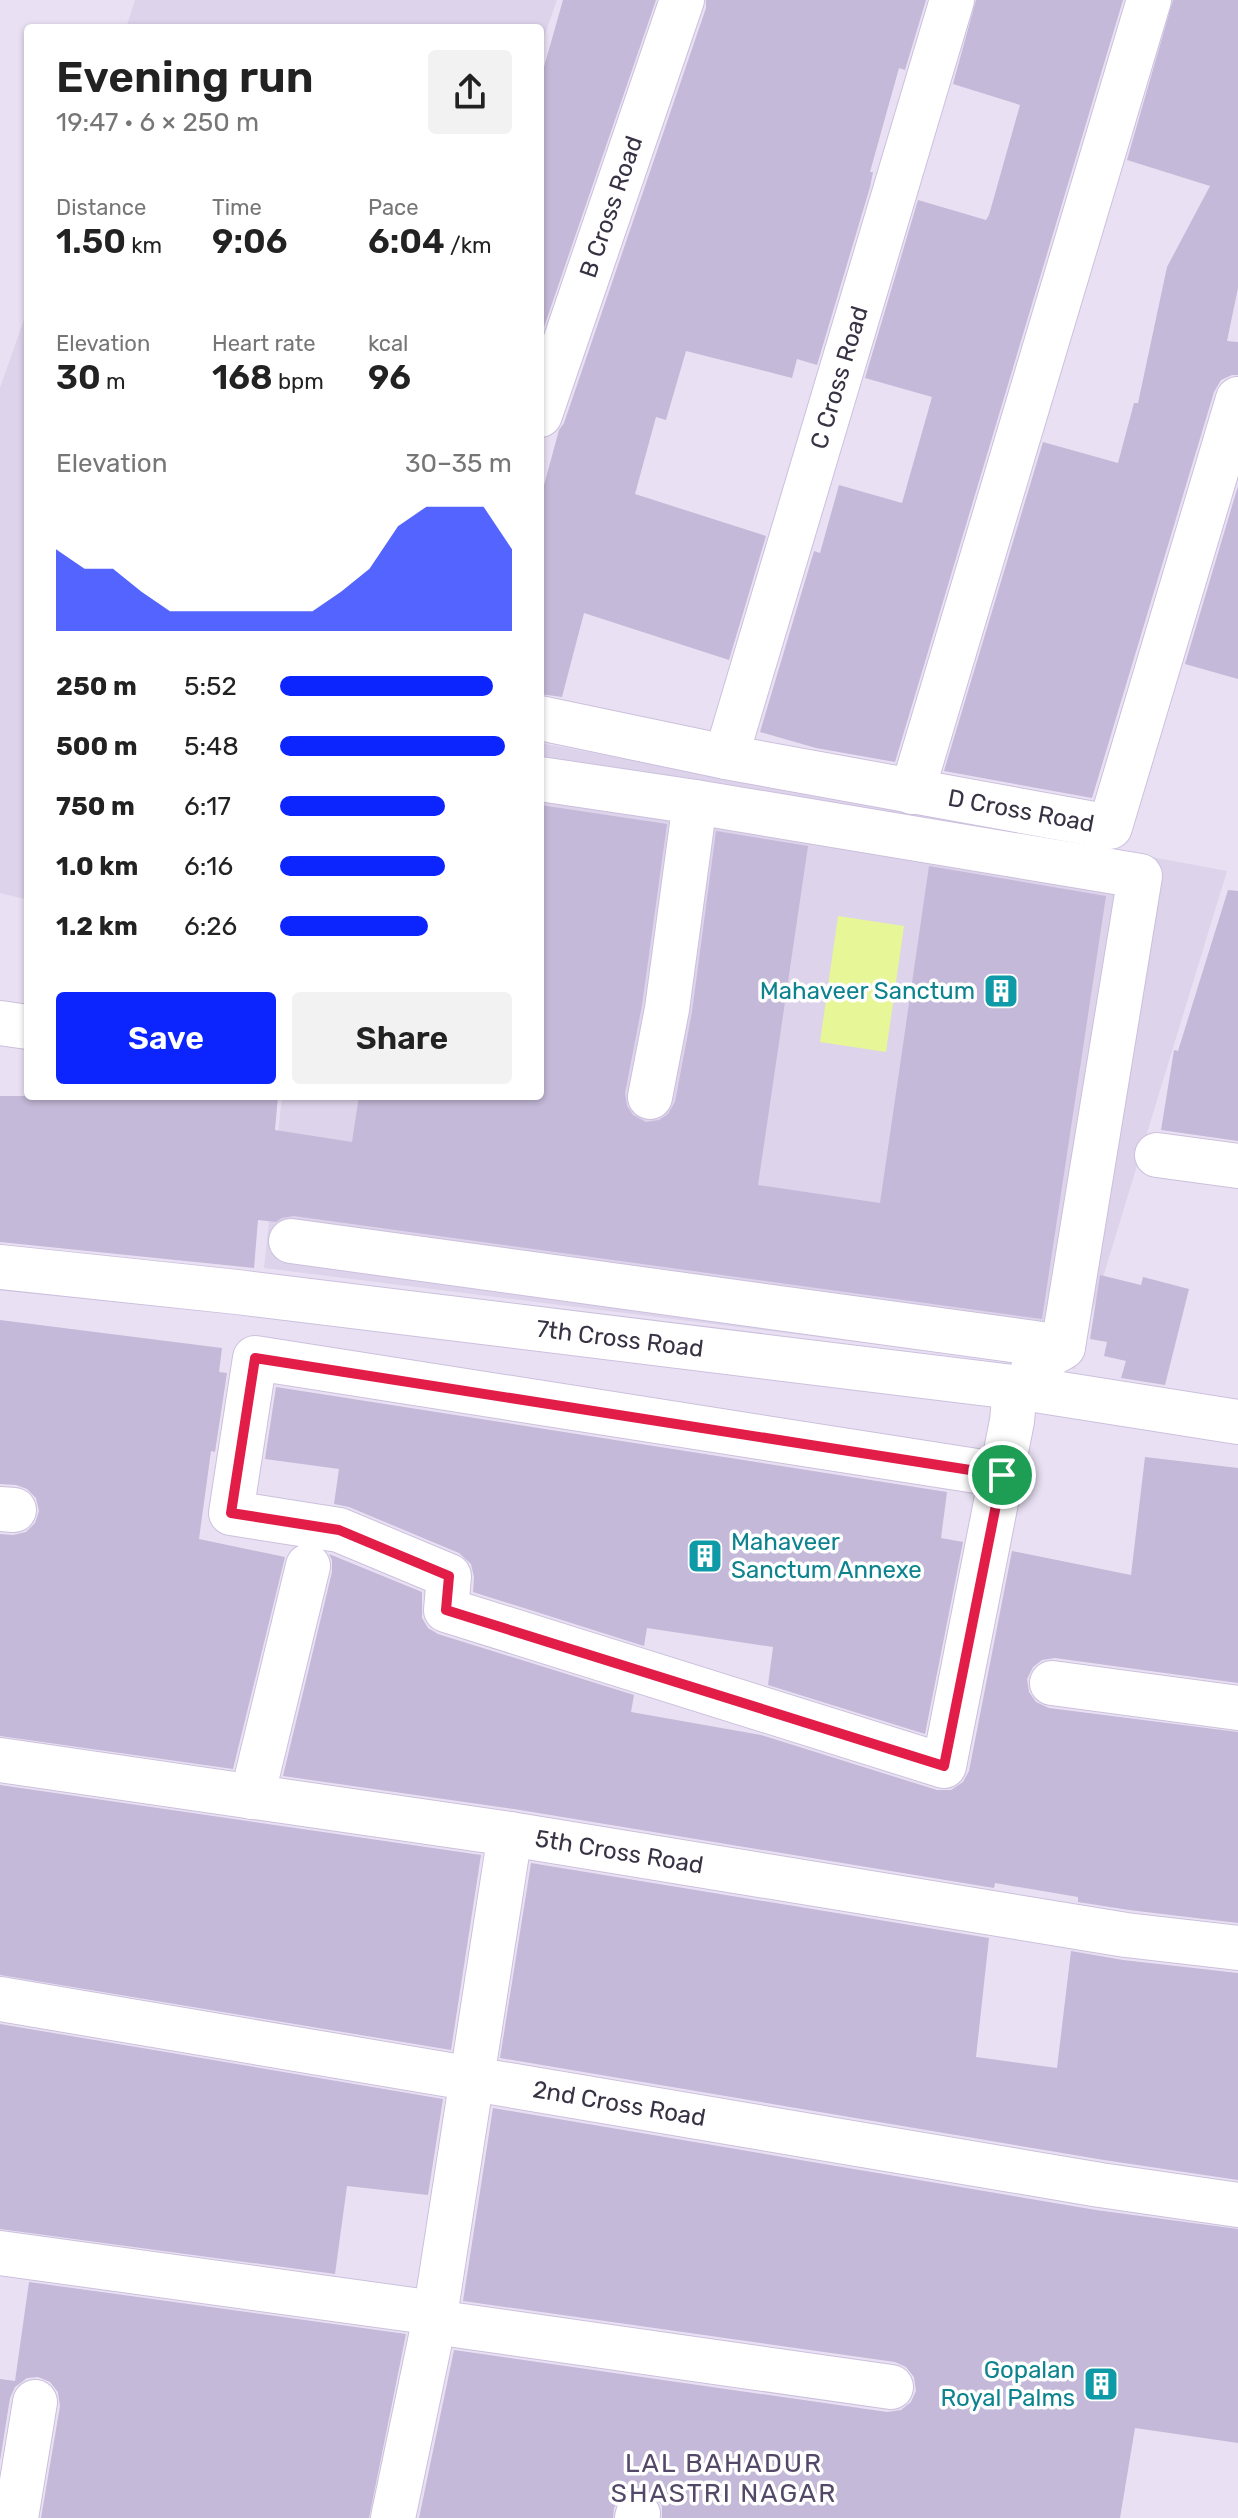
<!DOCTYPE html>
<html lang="en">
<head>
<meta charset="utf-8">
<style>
	body { margin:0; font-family:Rubik,sans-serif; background:#f2f2f2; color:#222; height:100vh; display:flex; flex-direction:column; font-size:30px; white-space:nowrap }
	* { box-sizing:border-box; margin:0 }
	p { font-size:26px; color:#767676 }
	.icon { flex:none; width:44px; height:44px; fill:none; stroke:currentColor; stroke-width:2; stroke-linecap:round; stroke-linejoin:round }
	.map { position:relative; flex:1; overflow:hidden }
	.details { position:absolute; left:24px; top:24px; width:520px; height:1076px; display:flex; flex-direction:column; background:#fff; border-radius:8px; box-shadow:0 2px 6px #0004 }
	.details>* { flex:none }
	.pin { position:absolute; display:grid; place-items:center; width:68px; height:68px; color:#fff; margin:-34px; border:4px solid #fff; border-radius:50%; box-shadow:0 2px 8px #0007 }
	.round { display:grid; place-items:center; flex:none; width:84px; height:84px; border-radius:8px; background:#f2f2f2 }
	.overview { display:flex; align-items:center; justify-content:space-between; height:136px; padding:0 32px }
	h1 { font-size:44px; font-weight:600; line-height:60px }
	.figures { display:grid; grid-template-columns:repeat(3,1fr); gap:12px; height:136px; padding:8px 32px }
	.figures div { display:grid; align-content:center }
	.figures b { font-size:34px; font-weight:600 }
	.figures small { font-size:22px; font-weight:400 }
	.figures p { font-size:22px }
	.chart { height:224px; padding:16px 32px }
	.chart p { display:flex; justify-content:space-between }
	.chart svg { width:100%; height:144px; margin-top:8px; fill:#0c25ff; opacity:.7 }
	.primary-button { display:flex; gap:16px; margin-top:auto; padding:16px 32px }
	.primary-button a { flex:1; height:92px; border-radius:8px; background:#0c25ff; color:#fff; font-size:32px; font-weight:600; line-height:92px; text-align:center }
	.primary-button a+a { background:#f2f2f2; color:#222 }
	ul { padding:0 32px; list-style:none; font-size:26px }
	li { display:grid; grid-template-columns:128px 96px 1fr; align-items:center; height:60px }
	li i { height:20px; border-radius:10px; background:#0c25ff }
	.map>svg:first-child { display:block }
	.residential { fill:#ddd3eb }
	.water { fill:#e7f696 }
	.building { fill:#c4b9d8 }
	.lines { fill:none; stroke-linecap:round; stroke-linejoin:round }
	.minor-casing { stroke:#ccc0dd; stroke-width:46 }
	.minor { stroke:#fff; stroke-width:44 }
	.route-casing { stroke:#fff; stroke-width:16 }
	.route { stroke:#e11d48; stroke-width:10 }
	.labels { text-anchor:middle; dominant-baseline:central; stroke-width:7; stroke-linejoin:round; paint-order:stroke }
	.street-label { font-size:24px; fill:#383244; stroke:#fff }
	.culture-label { font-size:24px; fill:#0d838f; stroke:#fff; text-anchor:end }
	.neighbourhood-label { font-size:26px; letter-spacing:2px; fill:#534868; stroke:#fff }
</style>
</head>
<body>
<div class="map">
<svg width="1238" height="2518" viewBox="0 0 1238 2518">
	<rect width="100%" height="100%" fill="#e9e1f3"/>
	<!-- residential -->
	<g class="residential">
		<path d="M135 0H557L540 48V28H126Z"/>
		<path d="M28 308V900L0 893V388Z"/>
		<path d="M540 743 1227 871 1075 1369 264 1268 282 1096H540Z"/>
	</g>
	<!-- water -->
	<path class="water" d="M838 916 904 926 886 1052 820 1042Z"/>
	<!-- building -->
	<g class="building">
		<path d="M563 0H656L543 330 540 329V81Z"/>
		<path d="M706 0H926L905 70 899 68 870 172H873L870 187 817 365 797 359 792 378 686 351 666 420 656 417 635 494 766 536 729 660 584 613 562 697 540 694V500L559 430 564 423 706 8Z"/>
		<path d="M976 0H1123L895 762 816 748 760 732 814 551 820 553 839 485 902 503 932 397 865 378 918 200 986 220 989 215 1020 105 953 84Z"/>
		<path d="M1173 0H1238V288L1227 341 1238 342V375H1232L1221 380 1214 392 1092 798 944 771 1043 442 1118 463 1134 403H1138L1167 267 1210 186 1127 160Z"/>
		<path d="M1238 486V679L1185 664Z"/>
		<path d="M540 805 667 824 642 1005 625 1093 627 1106 633 1115 646 1122 659 1120 668 1114 675 1102 692 1012 716 831 808 846 758 1185 880 1203 929 866 1106 896 1042 1319 294 1216 282 1218 276 1222 258 1220 254 1268 0 1242V1096H278L275 1130 352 1142 359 1096H540Z"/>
		<path d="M1228 890 1238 891V1141L1161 1130 1174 1050 1178 1051Z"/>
		<path d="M1100 1275 1141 1285 1143 1277 1189 1289 1165 1385 1121 1378 1126 1361 1104 1356 1107 1342 1090 1339Z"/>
		<path d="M0 1320 222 1348 219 1372 227 1373 215 1452 211 1451 199 1539 285 1557 233 1769 0 1736V1534L13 1535 26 1532 35 1523 39 1511 36 1498 27 1489 16 1485 0 1484Z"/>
		<path d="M276 1387 947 1492 941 1538 963 1542 925 1734 768 1685 773 1647 647 1628 644 1646 473 1592 474 1577 471 1564 459 1553 349 1507 334 1504 339 1469 265 1459Z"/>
		<path d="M1145 1457 1238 1468V1683L1055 1658 1042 1660 1033 1667 1027 1679 1029 1692 1036 1702 1049 1708 1238 1732V1923L1129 1910 1078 1902V1897L995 1883 994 1888 514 1809 283 1776 332 1572V1560L329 1554 422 1592V1618L428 1628 438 1634 634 1695 631 1712 761 1735 937 1790H951L963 1782 969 1771 1012 1551 1131 1575Z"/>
		<path d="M0 1785 481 1855 451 2050 0 1975Z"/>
		<path d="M531 1863 989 1938 976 2057 1057 2068 1071 1951 1123 1960 1238 1973V2180L1104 2160 500 2058Z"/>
		<path d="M0 2024 443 2099 428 2195 347 2186 335 2274 0 2229Z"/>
		<path d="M493 2108 1096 2210 1238 2229V2443L1135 2428 1120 2518H662V2506L656 2497 643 2490H632L621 2496 614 2508 613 2518H419L454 2350 887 2412 901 2410 911 2402 916 2391 914 2377 906 2367 895 2362 463 2301Z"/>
		<path d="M29 2282 406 2334 369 2518H41L60 2406 58 2392 50 2382 38 2377 27 2378 15 2387 10 2398 0 2461V2379L15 2381Z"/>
	</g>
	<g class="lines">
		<defs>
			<g id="minor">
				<path id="s1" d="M540 415 682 0"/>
				<path id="s2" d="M540 718 726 757 1110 827 1238 399"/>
				<path id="s3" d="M726 757 952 0"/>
				<path d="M540 779 695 802 1140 876 1063 1347 1034 1364 1029 1389"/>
				<path d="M912 792 1149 0"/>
				<path d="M0 1023 28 1027"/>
				<path d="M650 1097 667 1009 695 802"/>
				<path d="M1157 1155 1238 1166"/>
				<path d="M291 1241 1063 1347"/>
				<path id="s4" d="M0 1267 237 1292 1029 1389 1238 1422"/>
				<path d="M1002 1475 255 1358 231 1513 339 1530 449 1576 446 1610 944 1766 1012 1421 1015 1388"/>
				<path d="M0 1509 14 1510"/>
				<path d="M1052 1683 1238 1708"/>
				<path id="s5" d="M0 1760 510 1834 1126 1935 1238 1948"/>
				<path d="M252 1797 308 1566"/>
				<path id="s6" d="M0 1999 1100 2185 1238 2205"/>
				<path d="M0 2253 435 2313"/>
				<path d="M434 2322 891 2387"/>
				<path d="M16 2518 35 2402"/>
				<path d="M393 2518 434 2322 510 1834"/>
				<path d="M637 2518 638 2514"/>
			</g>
		</defs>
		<!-- minor casing -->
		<use href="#minor" class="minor-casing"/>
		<!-- minor -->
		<use href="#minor" class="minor"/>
	</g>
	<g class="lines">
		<defs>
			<path id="route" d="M255 1358 1002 1475 944 1766 446 1610 449 1576 339 1530 231 1513Z"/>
		</defs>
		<!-- route casing -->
		<use href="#route" class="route-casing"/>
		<!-- route -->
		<use href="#route" class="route"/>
	</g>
	<!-- icons -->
	<defs>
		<symbol id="building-square" viewBox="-11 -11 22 22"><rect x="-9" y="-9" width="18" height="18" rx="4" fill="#0f9aa8" stroke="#fff"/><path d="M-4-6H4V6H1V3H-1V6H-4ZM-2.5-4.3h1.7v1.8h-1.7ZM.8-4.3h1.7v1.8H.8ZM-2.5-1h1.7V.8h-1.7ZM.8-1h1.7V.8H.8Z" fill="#fff"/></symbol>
	</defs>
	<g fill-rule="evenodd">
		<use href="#building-square" x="981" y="971" width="40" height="40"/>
		<use href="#building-square" x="685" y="1536" width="40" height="40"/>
		<use href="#building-square" x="1081" y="2364" width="40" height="40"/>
	</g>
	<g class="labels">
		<!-- street labels -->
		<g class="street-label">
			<text stroke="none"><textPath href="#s1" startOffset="220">B Cross Road</textPath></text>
			<text stroke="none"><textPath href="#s3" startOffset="396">C Cross Road</textPath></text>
			<text stroke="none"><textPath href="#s2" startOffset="490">D Cross Road</textPath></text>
			<text stroke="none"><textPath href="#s4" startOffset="624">7th Cross Road</textPath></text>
			<text stroke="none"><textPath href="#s5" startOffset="626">5th Cross Road</textPath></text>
			<text stroke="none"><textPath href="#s6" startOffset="628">2nd Cross Road</textPath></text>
		</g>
		<!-- culture labels -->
		<g class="culture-label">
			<text x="975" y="991">Mahaveer Sanctum</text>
			<text x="731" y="1542" text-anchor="start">Mahaveer<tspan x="731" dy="28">Sanctum Annexe</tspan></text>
			<text x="1075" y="2370">Gopalan<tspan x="1075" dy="28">Royal Palms</tspan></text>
		</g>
		<!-- neighbourhood labels -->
		<g class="neighbourhood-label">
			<text x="724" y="2463">LAL BAHADUR<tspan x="724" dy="30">SHASTRI NAGAR</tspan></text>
		</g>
	</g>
</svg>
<div class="pin" style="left:1002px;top:1475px;background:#1e9e55"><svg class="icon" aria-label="arrive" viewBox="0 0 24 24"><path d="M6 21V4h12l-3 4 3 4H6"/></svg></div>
<section class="details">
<div class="overview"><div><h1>Evening run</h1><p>19:47 · 6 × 250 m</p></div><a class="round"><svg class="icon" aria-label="share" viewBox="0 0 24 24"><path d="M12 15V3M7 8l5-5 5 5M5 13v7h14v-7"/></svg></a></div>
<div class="figures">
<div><p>Distance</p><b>1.50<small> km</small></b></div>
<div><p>Time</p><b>9:06</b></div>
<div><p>Pace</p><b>6:04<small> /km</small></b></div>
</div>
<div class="figures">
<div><p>Elevation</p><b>30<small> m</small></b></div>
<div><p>Heart rate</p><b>168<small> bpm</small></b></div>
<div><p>kcal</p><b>96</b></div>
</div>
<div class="chart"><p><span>Elevation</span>30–35 m</p>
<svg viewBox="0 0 160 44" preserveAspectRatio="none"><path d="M0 44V19L10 25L20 25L30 32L40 38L50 38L60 38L70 38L80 38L90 38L100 32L110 25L120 12L130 6L140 6L150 6L160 19V44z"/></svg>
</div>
<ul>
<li><b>250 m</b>5:52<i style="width:92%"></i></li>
<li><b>500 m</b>5:48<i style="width:97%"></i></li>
<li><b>750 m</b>6:17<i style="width:71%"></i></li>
<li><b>1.0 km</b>6:16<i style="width:71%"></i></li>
<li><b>1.2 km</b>6:26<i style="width:64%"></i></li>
</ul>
<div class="primary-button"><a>Save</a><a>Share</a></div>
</section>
</div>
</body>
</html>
